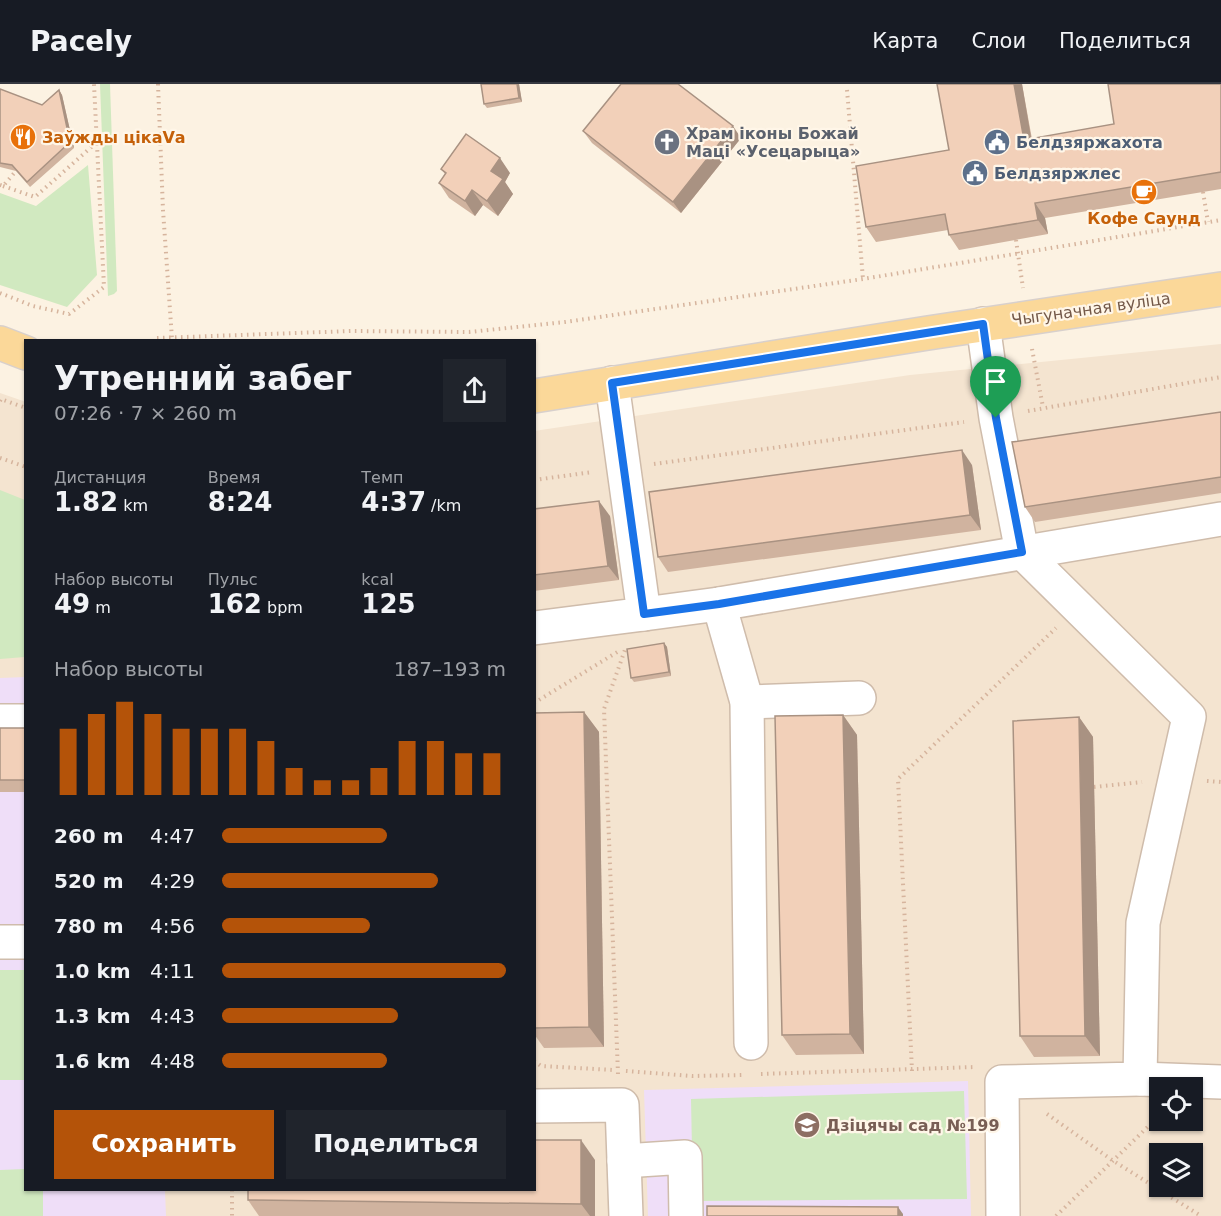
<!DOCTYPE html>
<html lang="ru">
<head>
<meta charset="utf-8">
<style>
	body { margin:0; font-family:"DejaVu Sans",sans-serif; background:#20242c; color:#f1f3f6; height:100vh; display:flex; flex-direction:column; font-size:22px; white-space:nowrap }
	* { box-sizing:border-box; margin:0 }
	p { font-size:20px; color:#9ea1a6 }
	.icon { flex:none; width:33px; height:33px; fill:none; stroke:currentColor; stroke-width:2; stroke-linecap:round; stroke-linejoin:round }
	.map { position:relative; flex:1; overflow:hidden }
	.details { position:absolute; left:24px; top:255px; width:512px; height:852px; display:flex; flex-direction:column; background:#171b24; border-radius:0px; box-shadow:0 2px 4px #0004 }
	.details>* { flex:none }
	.tools { position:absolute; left:1149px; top:993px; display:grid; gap:12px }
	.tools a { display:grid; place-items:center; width:54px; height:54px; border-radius:0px; background:#171b24; box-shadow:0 2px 4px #0004; font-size:30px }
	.pin { position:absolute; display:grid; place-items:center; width:51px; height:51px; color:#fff; margin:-62px -26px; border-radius:50% 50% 50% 0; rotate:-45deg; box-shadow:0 0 6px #0007 }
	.pin .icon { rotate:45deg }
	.round { display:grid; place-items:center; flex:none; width:63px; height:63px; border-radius:0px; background:#20242c }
	.summary { display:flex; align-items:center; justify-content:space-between; height:102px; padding:0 30px }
	h1 { font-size:33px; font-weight:700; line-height:45px }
	.stats { display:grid; grid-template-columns:repeat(3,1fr); gap:9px; height:102px; padding:6px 30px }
	.stats div { display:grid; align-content:center }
	.stats b { font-size:26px; font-weight:700 }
	.stats small { font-size:16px; font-weight:400 }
	.stats p { font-size:16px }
	.chart { height:168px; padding:12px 30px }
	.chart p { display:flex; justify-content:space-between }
	.chart svg { width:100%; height:108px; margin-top:6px; stroke:#b45309; stroke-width:6 }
	.action { display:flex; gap:12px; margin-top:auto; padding:12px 30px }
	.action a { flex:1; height:69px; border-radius:0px; background:#b45309; color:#fff; font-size:24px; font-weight:700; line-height:69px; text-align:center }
	.action a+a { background:#20242c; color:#f1f3f6 }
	ul { padding:0 30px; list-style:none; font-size:20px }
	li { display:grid; grid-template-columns:96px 72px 1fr; align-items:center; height:45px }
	li i { height:15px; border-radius:8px; background:#b45309 }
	header { display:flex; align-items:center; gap:36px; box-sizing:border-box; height:84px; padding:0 30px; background:#171b24; border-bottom:2px solid #363941 }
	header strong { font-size:28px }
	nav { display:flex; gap:33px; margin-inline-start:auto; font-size:21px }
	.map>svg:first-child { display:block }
	.residential { fill:#f4e4d0; fill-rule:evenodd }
	.education { fill:#efdef8 }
	.green { fill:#d1e9c0 }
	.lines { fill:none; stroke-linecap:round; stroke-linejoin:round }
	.minor-casing { stroke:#cfbcab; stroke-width:36 }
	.major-casing { stroke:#d8d0cc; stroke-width:36 }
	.path { stroke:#d6b49d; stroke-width:4; stroke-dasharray:1.5 4.5; stroke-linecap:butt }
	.minor { stroke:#fff; stroke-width:33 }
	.major { stroke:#fbd899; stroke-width:33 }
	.wall { fill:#d0b39f }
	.shaded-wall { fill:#a99282 }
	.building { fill:#f2d0b9; stroke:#a99282; stroke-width:1.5 }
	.route-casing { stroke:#fff; stroke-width:12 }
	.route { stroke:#1a73e8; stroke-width:8 }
	.labels { text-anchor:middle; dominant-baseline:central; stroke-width:4.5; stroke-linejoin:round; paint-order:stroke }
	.worship-label { font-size:16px; font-weight:bold; fill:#5b616d; stroke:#fff6e8; text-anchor:start }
	.food-label { font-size:16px; font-weight:bold; fill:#c56008; stroke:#fff6e8; text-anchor:start }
	.service-label { font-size:16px; font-weight:bold; fill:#4e5e75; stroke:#fff6e8; text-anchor:start }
	.street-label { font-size:16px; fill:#735848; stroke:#fff6e8 }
	.education-label { font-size:16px; font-weight:bold; fill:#785e54; stroke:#fff6e8; text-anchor:start }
</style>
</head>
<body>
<header>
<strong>Pacely</strong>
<nav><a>Карта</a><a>Слои</a><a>Поделиться</a></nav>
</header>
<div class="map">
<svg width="1221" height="1132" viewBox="0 0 1221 1132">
	<rect width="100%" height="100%" fill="#fcf2e2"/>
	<!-- residential -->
	<path class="residential" d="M1221 260V1132H0V309L26 318V1106H534V347L910 291ZM1160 1004H1192V1036H1160ZM1160 1070H1192V1102H1160Z"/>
	<!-- education -->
	<g class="education">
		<path d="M26 593V1106H165L166 1132H0V594Z"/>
		<path d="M968 997 971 1132H648L644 1006Z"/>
	</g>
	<!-- green -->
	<g class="green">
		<path d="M100 0H110L117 207 114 210 108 212Z"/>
		<path d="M88 81 97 191 67 223 0 201V109L36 122Z"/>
		<path d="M0 406 25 416V573L0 575Z"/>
		<rect x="0" y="886" width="25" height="110"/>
		<path d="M964 1007 967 1115 693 1117 691 1015Z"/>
		<path d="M25 1085 26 1106H43V1132H0V1086Z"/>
	</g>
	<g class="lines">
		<defs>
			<g id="minor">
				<path d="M983 240 996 334 1022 468 1189 633 1143 839 1140 995 1002 998 1003 1132"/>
				<path d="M719 520 747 618 751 959"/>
				<path d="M644 530 719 520 1221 435"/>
				<path d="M534 544 644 530 612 299"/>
				<path d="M747 618 859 614"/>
				<path d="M0 637H26"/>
				<path d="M0 858H26"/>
				<path d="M1140 995 1221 998"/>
				<path d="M534 1022 622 1021 626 1132"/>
				<path d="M624 1077 685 1073 686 1132"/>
			</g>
			<g id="major">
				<path d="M0 259 26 269"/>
				<path d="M534 312 928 249 1221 205"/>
			</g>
		</defs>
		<!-- minor casing -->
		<use href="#minor" class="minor-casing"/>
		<!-- major casing -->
		<use href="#major" class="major-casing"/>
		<!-- path -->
		<g class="path">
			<path d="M158 0 163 126 172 255"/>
			<path d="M847 6 863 195"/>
			<path d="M0 101 3 102 16 87"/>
			<path d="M3 102 35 113 97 58"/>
			<path d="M1203 108 1208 138"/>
			<path d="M1016 156 1023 204"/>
			<path d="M0 209 33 222 69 230 104 203 94 0"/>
			<path d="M157 254 351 247 469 248 565 238 863 195 1221 136"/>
			<path d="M1032 265 1043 323"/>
			<path d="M0 317 1 315 26 324"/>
			<path d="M1028 327 1221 293"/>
			<path d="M0 374 26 383"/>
			<path d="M654 380 964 338"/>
			<path d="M534 396 593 388"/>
			<path d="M534 619 619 567"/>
			<path d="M1207 697 1221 698"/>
			<path d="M1094 703 1142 698"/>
			<path d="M534 977 541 982 613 986"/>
			<path d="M626 987 692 992 742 991"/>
			<path d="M912 987 898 695 1056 544"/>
			<path d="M618 990 604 625 626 563"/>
			<path d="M761 990 976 983"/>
			<path d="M1047 1030 1112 1076 1201 1132"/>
			<path d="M232 1106V1132"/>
			<path d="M1056 1132 1160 1031"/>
		</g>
		<!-- minor -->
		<use href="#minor" class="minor"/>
		<!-- major -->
		<use href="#major" class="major"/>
	</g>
	<!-- wall -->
	<g class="wall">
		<path d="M481 0H519L522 18 487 24 484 20Z"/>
		<path d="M937 0H1022L1032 55 1114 40 1221 0V105L1045 134 1048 150 959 166 949 151 948 146 876 158 866 143 949 66Z"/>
		<path d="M0 5 42 21 59 6 62 11 74 64 30 103 16 87 0 83Z"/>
		<path d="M583 47 741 54 681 129 592 59Z"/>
		<path d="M441 85 510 89 505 98 513 110 498 132 483 121 475 132 449 114 439 99 445 90Z"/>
		<path d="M1221 328V409L1035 438 1025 423Z"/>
		<path d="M972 381 981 446 668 488 658 473Z"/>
		<path d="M534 425 610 432 619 496 534 507Z"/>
		<path d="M664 559 667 563 671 592 634 598 631 594Z"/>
		<path d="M584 628 599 648 604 963 544 964 534 950V629Z"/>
		<path d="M843 631 857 651 864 970 796 971 782 951Z"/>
		<path d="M1079 633 1093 653 1100 972 1034 973 1020 952Z"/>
		<rect x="0" y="644" width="26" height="64"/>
		<path d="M595 1076V1132H259L248 1116Z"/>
	</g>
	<!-- shaded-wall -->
	<g class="shaded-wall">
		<path d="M517 0H519L522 18 519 14Z"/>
		<path d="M1014 0H1022L1034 71 1024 56Z"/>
		<path d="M59 6 62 11 74 64 70 58Z"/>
		<path d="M733 42 741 54 681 129 673 118Z"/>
		<path d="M500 74 510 89 505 98 513 110 498 132 487 117 491 87Z"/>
		<path d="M472 106 483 121 475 132 465 117Z"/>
		<path d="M1035 119 1045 134 1048 150 1038 136Z"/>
		<path d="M962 366 972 381 981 446 970 431Z"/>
		<path d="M599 417 610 432 619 496 608 482Z"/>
		<path d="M664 559 667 563 671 592 669 588Z"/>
		<path d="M584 628 599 648 604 963 589 943Z"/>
		<path d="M843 631 857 651 864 970 850 950Z"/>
		<path d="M1079 633 1093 653 1100 972 1085 952Z"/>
		<path d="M581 1056 595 1076V1132H590L581 1120Z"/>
		<path d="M898 1123 903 1130V1132H898Z"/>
	</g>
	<!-- building -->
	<g class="building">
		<path d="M481 0H517L519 14 484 20Z"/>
		<path d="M621 0H678L733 42 673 118 583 47Z"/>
		<path d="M937 0H1014L1024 56 1114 40 1108 0H1221V88L1035 119 1038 136 949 151 945 130 866 143 856 82 949 66Z"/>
		<path d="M0 5 42 21 59 6 70 58 27 98 12 81 0 79Z"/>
		<path d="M466 50 500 74 491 87 503 95 487 117 472 106 465 117 439 99 446 89 441 85Z"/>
		<path d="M1221 328V393L1025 423 1012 358Z"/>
		<path d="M962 366 970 431 658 473 649 408Z"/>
		<path d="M599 417 608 482 534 491V425Z"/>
		<path d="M664 559 669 588 631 594 627 565Z"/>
		<path d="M584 628 589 943 534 944V629Z"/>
		<path d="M843 631 850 950 782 951 775 632Z"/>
		<path d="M1079 633 1085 952H1020L1013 637Z"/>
		<rect x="0" y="644" width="26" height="52"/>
		<path d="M534 1056H581V1120L248 1116V1106H534Z"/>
		<path d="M707 1122 898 1123V1132H707Z"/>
	</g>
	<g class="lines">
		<defs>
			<path id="route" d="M983 240 996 334 1022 468 719 520 644 530 612 299Z"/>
		</defs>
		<!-- route casing -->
		<use href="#route" class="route-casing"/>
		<!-- route -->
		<use href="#route" class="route"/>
	</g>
	<!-- icons -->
	<defs>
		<symbol id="restaurant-disc" viewBox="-11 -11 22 22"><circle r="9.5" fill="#e8710a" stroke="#fff6e8"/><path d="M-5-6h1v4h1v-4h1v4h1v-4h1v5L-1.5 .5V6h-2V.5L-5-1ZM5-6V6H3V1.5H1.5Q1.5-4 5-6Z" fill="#fff"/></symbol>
		<symbol id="church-disc" viewBox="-11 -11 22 22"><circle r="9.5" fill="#6b7280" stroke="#fff6e8"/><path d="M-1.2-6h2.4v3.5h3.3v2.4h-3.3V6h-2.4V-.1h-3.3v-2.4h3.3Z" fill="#fff"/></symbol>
		<symbol id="civic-disc" viewBox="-11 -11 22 22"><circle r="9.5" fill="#5c6f8a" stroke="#fff6e8"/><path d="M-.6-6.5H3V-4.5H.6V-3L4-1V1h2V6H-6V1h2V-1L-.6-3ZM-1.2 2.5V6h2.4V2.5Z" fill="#fff"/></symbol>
		<symbol id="cafe-disc" viewBox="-11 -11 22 22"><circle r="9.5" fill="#e8710a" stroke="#fff6e8"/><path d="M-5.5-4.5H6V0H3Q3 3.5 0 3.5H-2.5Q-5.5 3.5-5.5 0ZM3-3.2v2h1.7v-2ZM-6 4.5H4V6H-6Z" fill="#fff"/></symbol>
		<symbol id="school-disc" viewBox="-11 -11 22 22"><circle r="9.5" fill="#8d6e63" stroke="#fff6e8"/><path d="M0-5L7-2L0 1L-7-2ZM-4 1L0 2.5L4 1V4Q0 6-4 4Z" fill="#fff"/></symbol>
	</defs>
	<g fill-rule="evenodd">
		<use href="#restaurant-disc" x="8" y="38" width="30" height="30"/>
		<use href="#church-disc" x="652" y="43" width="30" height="30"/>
		<use href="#civic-disc" x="982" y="43" width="30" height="30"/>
		<use href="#civic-disc" x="960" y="74" width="30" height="30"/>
		<use href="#cafe-disc" x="1129" y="93" width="30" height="30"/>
		<use href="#school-disc" x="792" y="1026" width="30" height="30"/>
	</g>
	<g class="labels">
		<!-- worship labels -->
		<g class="worship-label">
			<text x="686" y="49">Храм іконы Божай<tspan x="686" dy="18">Маці «Усецарыца»</tspan></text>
		</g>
		<!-- food labels -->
		<g class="food-label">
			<text x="42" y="53">Заўжды цікаVа</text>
			<text x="1144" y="134" text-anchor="middle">Кофе Саунд</text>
		</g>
		<!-- service labels -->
		<g class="service-label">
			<text x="1016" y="58">Белдзяржахота</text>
			<text x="994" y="89">Белдзяржлес</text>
		</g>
		<!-- street labels -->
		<g class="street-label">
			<text transform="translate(1091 225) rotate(-8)">Чыгуначная вуліца</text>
		</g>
		<!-- education labels -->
		<g class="education-label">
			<text x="826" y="1041">Дзіцячы сад №199</text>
		</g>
	</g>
</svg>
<div class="tools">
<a><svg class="icon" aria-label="locate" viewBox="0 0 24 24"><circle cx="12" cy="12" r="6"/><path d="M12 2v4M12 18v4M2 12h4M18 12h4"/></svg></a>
<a><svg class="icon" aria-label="layers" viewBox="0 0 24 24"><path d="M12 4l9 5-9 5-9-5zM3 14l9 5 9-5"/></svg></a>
</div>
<div class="pin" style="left:996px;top:334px;background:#1e9e55"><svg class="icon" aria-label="arrive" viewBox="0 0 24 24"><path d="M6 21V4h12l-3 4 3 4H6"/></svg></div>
<section class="details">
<div class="summary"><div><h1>Утренний забег</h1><p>07:26 · 7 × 260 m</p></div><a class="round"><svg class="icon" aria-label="share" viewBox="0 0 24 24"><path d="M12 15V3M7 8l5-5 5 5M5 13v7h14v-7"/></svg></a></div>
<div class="stats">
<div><p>Дистанция</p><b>1.82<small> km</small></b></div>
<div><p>Время</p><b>8:24</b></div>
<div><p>Темп</p><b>4:37<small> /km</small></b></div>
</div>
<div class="stats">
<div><p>Набор высоты</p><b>49<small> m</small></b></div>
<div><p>Пульс</p><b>162<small> bpm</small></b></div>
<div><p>kcal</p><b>125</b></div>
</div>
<div class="chart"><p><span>Набор высоты</span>187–193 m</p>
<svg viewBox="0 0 160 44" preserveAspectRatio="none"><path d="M5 44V17M15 44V11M25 44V6M35 44V11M45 44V17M55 44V17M65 44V17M75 44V22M85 44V33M95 44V38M105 44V38M115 44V33M125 44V22M135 44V22M145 44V27M155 44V27"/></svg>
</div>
<ul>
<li><b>260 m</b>4:47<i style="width:58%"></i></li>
<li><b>520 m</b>4:29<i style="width:76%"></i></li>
<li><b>780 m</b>4:56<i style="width:52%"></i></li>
<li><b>1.0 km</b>4:11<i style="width:100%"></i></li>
<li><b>1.3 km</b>4:43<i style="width:62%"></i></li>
<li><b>1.6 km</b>4:48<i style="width:58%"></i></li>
</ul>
<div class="action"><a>Сохранить</a><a>Поделиться</a></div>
</section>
</div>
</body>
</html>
